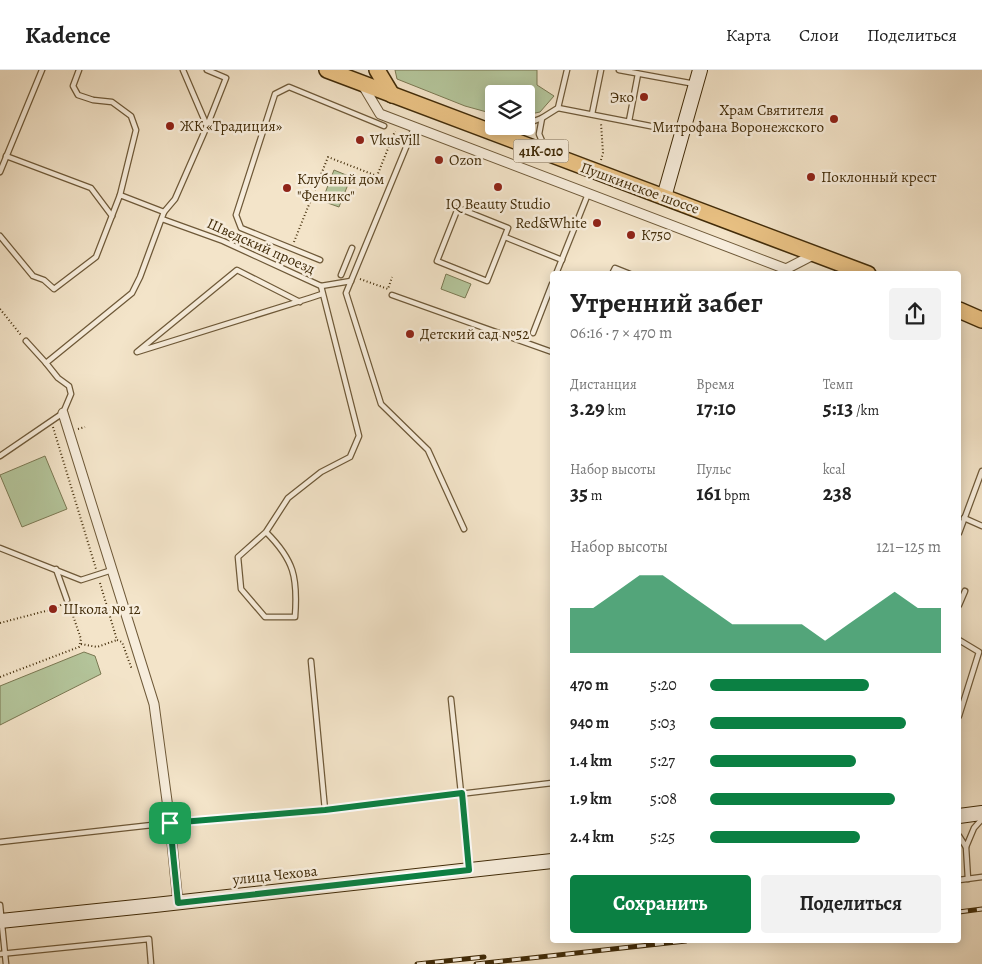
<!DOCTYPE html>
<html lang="ru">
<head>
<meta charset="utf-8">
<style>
	body { margin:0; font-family:Alegreya,serif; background:#f2f2f2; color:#222; height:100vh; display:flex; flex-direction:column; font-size:19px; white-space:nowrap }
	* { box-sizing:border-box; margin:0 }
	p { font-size:16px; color:#767676 }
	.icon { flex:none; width:28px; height:28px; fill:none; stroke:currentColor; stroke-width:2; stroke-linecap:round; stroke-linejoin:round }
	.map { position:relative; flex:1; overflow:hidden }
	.side { position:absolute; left:550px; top:201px; width:411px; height:672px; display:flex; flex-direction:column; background:#fff; border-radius:5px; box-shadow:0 2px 12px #0003 }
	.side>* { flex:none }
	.tools { position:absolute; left:485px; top:15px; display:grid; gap:10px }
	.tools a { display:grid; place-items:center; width:50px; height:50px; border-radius:5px; background:#fff; box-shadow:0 2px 12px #0003; font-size:25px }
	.pin { position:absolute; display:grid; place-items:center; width:42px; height:42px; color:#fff; margin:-21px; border-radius:10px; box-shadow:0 2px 8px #0006 }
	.round { display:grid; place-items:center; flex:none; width:52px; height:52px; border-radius:5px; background:#f2f2f2 }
	.overview { display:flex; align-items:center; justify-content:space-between; height:85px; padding:0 20px }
	h1 { font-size:28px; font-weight:700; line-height:38px }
	.figures { display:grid; grid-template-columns:repeat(3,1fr); gap:8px; height:85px; padding:5px 20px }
	.figures div { display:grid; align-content:center }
	.figures b { font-size:21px; font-weight:700 }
	.figures small { font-size:14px; font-weight:400 }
	.figures p { font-size:14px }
	.chart { height:140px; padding:10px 20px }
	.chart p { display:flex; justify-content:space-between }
	.chart svg { width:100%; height:90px; margin-top:5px; fill:#0b8043; opacity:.7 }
	.action { display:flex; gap:10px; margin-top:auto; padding:10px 20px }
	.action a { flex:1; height:58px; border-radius:5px; background:#0b8043; color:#fff; font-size:20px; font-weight:700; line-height:58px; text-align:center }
	.action a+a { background:#f2f2f2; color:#222 }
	ul { padding:0 20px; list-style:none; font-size:16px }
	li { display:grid; grid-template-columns:80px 60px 1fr; align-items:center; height:38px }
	li i { height:12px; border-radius:6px; background:#0b8043 }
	header { display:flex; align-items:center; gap:30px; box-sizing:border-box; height:70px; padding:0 25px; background:#fff; border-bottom:1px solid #e0e0e0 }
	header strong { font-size:24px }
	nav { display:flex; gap:28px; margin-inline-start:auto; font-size:18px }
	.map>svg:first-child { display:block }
	.green { fill:#b4c59b; stroke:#7a7852 }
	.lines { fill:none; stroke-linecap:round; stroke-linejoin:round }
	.lane-casing { stroke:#6e5938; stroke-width:7 }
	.street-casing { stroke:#6e5938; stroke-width:11 }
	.secondary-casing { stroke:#412b08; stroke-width:16 }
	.primary-casing { stroke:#412b08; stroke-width:18 }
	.path { stroke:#412b08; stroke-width:2; stroke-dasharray:1 2.5; stroke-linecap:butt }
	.lane { stroke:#f7eddc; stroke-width:4.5 }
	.street { stroke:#f7eddc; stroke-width:9 }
	.secondary { stroke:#f7eddc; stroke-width:14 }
	.primary { stroke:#eac284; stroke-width:15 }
	.rail-casing { stroke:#412b08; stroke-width:5 }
	.rail { stroke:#f7eddc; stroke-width:3; stroke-dasharray:9; stroke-linecap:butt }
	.route-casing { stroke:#fff; stroke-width:10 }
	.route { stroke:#0b8043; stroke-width:6 }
	.poi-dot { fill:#8f2418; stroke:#f7eddc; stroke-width:2 }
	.labels { text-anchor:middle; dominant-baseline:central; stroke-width:5; stroke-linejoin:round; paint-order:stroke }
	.shield { fill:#f7eddc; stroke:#786548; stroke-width:1 }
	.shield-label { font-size:14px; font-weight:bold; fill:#412b08 }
	.poi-label { font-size:15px; fill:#412b08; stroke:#f7eddc; text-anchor:start }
	.street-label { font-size:15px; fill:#412b08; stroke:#f7eddc }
</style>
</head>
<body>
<header>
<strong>Kadence</strong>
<nav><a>Карта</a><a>Слои</a><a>Поделиться</a></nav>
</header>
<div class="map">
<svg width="982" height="894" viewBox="0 0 982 894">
	<rect width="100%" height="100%" fill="#f3e4c9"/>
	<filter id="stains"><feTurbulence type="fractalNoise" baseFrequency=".004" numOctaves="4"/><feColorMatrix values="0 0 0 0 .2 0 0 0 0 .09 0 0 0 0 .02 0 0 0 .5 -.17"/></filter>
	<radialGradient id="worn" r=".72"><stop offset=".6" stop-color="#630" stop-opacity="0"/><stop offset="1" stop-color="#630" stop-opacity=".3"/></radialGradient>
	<!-- green -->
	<g class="green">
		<path d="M395 0H537V15L554 26 540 42 526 45V24H494V44L465 36 397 9Z"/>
		<path d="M334 100 351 107 339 137 322 131Z"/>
		<path d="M446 204 471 214 465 228 441 219Z"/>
		<path d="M45 386 67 439 22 457 0 405Z"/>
		<path d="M84 582 95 586 101 604 0 655V616Z"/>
	</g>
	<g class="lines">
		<defs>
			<g id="lane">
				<path d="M79 0 73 16 78 25 93 30 112 32 131 46 136 60 120 125"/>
				<path d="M207 0 226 8 207 56"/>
				<path d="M619 0 695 14"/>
				<path d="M558 38 681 62"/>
				<path d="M592 44 601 0"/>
				<path d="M542 48 539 64 545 78"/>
				<path d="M629 51 638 4"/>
				<path d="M526 54 542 48 558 38 567 0"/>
				<path d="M414 58 346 223 381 334 428 380 464 459"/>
				<path d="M502 61 520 56"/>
				<path d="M6 86 91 118 112 146"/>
				<path d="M0 102 42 0"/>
				<path d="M458 138 508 158 487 211 437 191Z"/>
				<path d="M164 142 175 129 207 56 183 0"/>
				<path d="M162 149 223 171 321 216 351 211"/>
				<path d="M0 166 33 206 44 210 54 219 96 187 120 125 164 142 140 207 132 223 46 293 26 271"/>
				<path d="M505 167 562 190"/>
				<path d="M320 190 241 158 236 145 275 24 289 17 384 56"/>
				<path d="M556 204 588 124"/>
				<path d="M612 204 615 198 630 204"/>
				<path d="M341 205 352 178"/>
				<path d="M392 225 552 282"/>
				<path d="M300 232 237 200 137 282 310 228 322 224"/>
				<path d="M533 263 552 214"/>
				<path d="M0 386 63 343 71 324 69 316 58 308 46 293"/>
				<path d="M964 448 982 456"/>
				<path d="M266 462C294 490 298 507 295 547H265L241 519 238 487 266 462 288 428 321 402 350 387 359 366 321 216"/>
				<path d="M959 463 982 401"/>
				<path d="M0 478 81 510 112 500"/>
				<path d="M56 499 67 530"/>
				<path d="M959 535 965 521"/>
				<path d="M959 570 979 582 959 646"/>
				<path d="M311 591 325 740"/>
				<path d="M451 629 469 798"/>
				<path d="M959 766 966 777 974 758 982 749"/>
				<path d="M0 772 170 753 325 740 552 713"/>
				<path d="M966 777 968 809"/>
				<path d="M959 810 982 807"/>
				<path d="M0 835 6 894"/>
				<path d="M0 884 149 869 151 894"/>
			</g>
			<g id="street">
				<path d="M362 14 380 44 786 199 815 184"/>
				<path d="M63 343 154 634 170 753 178 833"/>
			</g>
			<g id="secondary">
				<path d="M664 127 700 0"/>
				<path d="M959 746 982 743"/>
				<path d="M0 851 155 835 552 791"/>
			</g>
			<g id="primary">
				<path d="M327 0 868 204"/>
				<path d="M377 0 392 25"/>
				<path d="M959 240 982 250"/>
			</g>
		</defs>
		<!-- lane casing -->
		<use href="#lane" class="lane-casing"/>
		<!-- street casing -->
		<use href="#street" class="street-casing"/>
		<!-- secondary casing -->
		<use href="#secondary" class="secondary-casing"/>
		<!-- primary casing -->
		<use href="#primary" class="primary-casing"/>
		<!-- path -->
		<g class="path">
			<path d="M601 90 603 83 601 53"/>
			<path d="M294 172 328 87 377 106 395 61"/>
			<path d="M360 209 388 219 392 207"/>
			<path d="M0 239 21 265"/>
			<path d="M53 357 96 499"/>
			<path d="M78 359 85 357"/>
			<path d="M100 513 117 570 122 572 131 597H132"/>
			<path d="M0 553 57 538 62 534"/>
			<path d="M81 574 97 577 117 570"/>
			<path d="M0 607 79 577 81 569 70 537"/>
		</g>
		<!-- lane -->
		<use href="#lane" class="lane"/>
		<!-- street -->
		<use href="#street" class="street"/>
		<!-- secondary -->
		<use href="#secondary" class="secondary"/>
		<!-- primary -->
		<use href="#primary" class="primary"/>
		<defs>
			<g id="rail">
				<path d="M959 842 982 839"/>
				<path d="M417 894 484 887"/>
				<path d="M476 894 686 871"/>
			</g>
		</defs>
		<!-- rail casing -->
		<use href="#rail" class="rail-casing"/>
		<!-- rail -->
		<use href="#rail" class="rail"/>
	</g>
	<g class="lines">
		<defs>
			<path id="route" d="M462 723 469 800 178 833 170 753 325 740Z"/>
		</defs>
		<!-- route casing -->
		<use href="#route" class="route-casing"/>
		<!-- route -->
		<use href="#route" class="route"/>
	</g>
	<!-- markers -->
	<g class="poi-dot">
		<circle cx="644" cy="27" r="5"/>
		<circle cx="834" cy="49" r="5"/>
		<circle cx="170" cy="56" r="5"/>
		<circle cx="360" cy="70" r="5"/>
		<circle cx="439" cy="90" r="5"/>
		<circle cx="811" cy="107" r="5"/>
		<circle cx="498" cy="117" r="5"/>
		<circle cx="287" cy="118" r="5"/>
		<circle cx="597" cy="153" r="5"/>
		<circle cx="631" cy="165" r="5"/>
		<circle cx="410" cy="264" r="5"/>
		<circle cx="53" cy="539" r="5"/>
	</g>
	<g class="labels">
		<!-- shield labels -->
		<rect class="shield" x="513.5" y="69.5" width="55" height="23" rx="4"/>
		<g class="shield-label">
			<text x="541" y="81">41К-010</text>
		</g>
		<!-- poi labels -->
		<g class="poi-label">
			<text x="634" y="27" text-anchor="end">Эко</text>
			<text x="824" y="40" text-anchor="end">Храм Святителя<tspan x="824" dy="17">Митрофана Воронежского</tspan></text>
			<text x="180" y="56">ЖК «Традиция»</text>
			<text x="370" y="70">VkusVill</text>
			<text x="449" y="90">Ozon</text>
			<text x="821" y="107">Поклонный крест</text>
			<text x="297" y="109">Клубный дом<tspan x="297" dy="17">"Феникс"</tspan></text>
			<text x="498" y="134" text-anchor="middle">IQ Beauty Studio</text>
			<text x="587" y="153" text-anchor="end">Red&amp;White</text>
			<text x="641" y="165">К750</text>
			<text x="420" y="264">Детский сад №52</text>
			<text x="63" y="539">Школа № 12</text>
		</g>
		<!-- street labels -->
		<g class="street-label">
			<text transform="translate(640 118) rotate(20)">Пушкинское шоссе</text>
			<text transform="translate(261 176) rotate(24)">Шведский проезд</text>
			<text transform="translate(275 805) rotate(-6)">улица Чехова</text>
		</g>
	</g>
	<rect width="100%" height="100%" filter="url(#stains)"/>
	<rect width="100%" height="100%" fill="url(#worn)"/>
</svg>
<div class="tools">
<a><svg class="icon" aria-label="layers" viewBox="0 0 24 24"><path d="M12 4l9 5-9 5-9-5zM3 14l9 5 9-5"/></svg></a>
</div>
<div class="pin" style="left:170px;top:753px;background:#1e9e55"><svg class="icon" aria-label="arrive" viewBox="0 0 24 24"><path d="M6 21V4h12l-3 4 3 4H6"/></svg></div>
<section class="side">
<div class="overview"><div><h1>Утренний забег</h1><p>06:16 · 7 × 470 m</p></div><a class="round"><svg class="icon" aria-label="share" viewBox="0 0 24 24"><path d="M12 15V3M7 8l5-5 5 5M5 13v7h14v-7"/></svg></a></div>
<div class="figures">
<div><p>Дистанция</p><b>3.29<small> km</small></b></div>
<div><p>Время</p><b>17:10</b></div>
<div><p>Темп</p><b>5:13<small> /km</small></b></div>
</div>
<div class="figures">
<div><p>Набор высоты</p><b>35<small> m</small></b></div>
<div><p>Пульс</p><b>161<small> bpm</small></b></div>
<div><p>kcal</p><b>238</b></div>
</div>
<div class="chart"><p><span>Набор высоты</span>121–125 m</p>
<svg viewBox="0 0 160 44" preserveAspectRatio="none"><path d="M0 44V22L10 22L20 14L30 6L40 6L50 14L60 22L70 30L80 30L90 30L100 30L110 38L120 30L130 22L140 14L150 22L160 22V44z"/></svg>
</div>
<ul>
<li><b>470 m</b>5:20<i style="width:69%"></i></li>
<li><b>940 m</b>5:03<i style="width:85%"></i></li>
<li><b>1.4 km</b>5:27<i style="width:63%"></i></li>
<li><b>1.9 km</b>5:08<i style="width:80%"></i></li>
<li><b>2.4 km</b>5:25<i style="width:65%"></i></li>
</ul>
<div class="action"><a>Сохранить</a><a>Поделиться</a></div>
</section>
</div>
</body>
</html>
